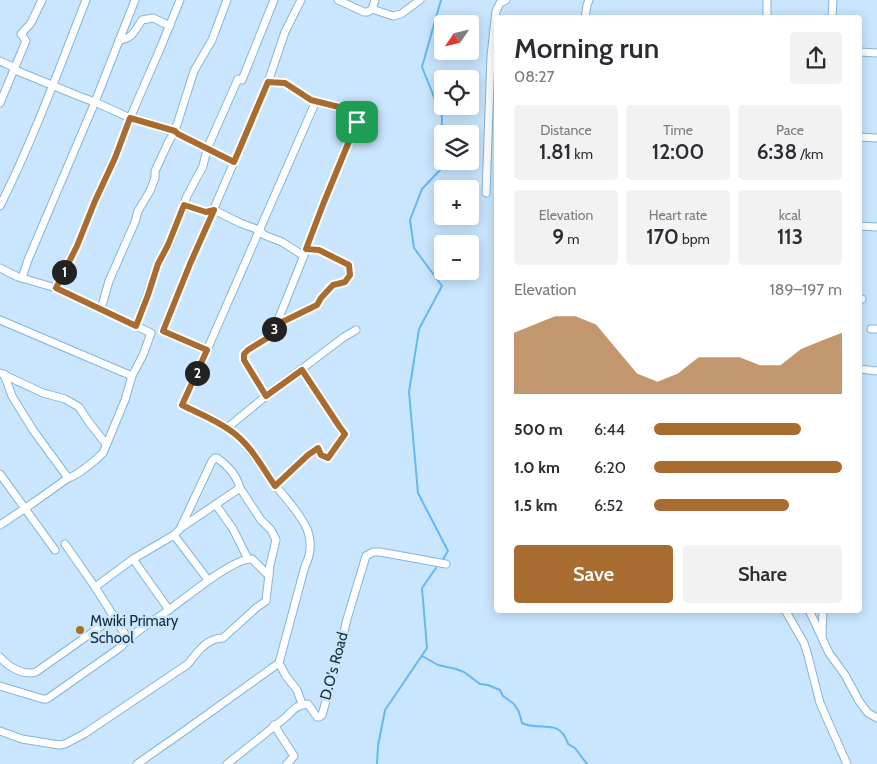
<!DOCTYPE html>
<html lang="en">
<head>
<meta charset="utf-8">
<style>
	body { margin:0; font-family:Cabin,sans-serif; background:#f2f2f3; color:#2b2b33; height:100vh; display:flex; flex-direction:column; font-size:19px; white-space:nowrap }
	* { box-sizing:border-box; margin:0 }
	p { font-size:16px; color:#7c7c81 }
	.icon { flex:none; width:28px; height:28px; fill:none; stroke:currentColor; stroke-width:2; stroke-linecap:round; stroke-linejoin:round }
	.map { position:relative; flex:1; overflow:hidden }
	.panel { position:absolute; left:494px; top:15px; width:368px; height:598px; display:flex; flex-direction:column; background:#fff; border-radius:5px; box-shadow:0 2px 12px #0003 }
	.panel>* { flex:none }
	.needle { width:32px; rotate:235deg }
	.fabs { position:absolute; left:434px; top:15px; display:grid; gap:10px }
	.fabs a { display:grid; place-items:center; width:45px; height:45px; border-radius:5px; background:#fff; box-shadow:0 2px 12px #0003; font-size:25px }
	.pin { position:absolute; display:grid; place-items:center; width:42px; height:42px; color:#fff; margin:-21px; border-radius:10px; box-shadow:0 2px 8px #0006 }
	.km { position:absolute; width:25px; height:25px; margin:-12px; border-radius:50%; background:#222; color:#fff; font-size:14px; line-height:25px; text-align:center }
	.round { display:grid; place-items:center; flex:none; width:52px; height:52px; border-radius:5px; background:#f2f2f3 }
	.overview { display:flex; align-items:center; justify-content:space-between; height:85px; padding:0 20px }
	h1 { font-size:28px; font-weight:600; line-height:38px }
	.stats { display:grid; grid-template-columns:repeat(3,1fr); gap:8px; height:85px; padding:5px 20px }
	.stats div { display:grid; align-content:center; border-radius:5px; background:#f2f2f3; text-align:center }
	.stats b { font-size:21px; font-weight:600 }
	.stats small { font-size:14px; font-weight:400 }
	.stats p { font-size:14px }
	.chart { height:140px; padding:10px 20px }
	.chart p { display:flex; justify-content:space-between }
	.chart svg { width:100%; height:90px; margin-top:5px; fill:#a96c30; opacity:.7 }
	.cta { display:flex; gap:10px; margin-top:auto; padding:10px 20px }
	.cta a { flex:1; height:58px; border-radius:5px; background:#a96c30; color:#fff; font-size:20px; font-weight:600; line-height:58px; text-align:center }
	.cta a+a { background:#f2f2f3; color:#2b2b33 }
	ul { padding:0 20px; list-style:none; font-size:16px }
	li { display:grid; grid-template-columns:80px 60px 1fr; align-items:center; height:38px }
	li i { height:12px; border-radius:6px; background:#a96c30 }
	.map>svg:first-child { display:block }
	.lines { fill:none; stroke-linecap:round; stroke-linejoin:round }
	.stream { stroke:#64b8f4; stroke-width:2 }
	.minor-casing { stroke:#84b5da; stroke-width:9 }
	.minor { stroke:#fff; stroke-width:7 }
	.route-casing { stroke:#fff; stroke-width:10 }
	.route { stroke:#a96c30; stroke-width:6 }
	.poi-dot { fill:#a96c30; stroke:#c9e6fe; stroke-width:2 }
	.labels { text-anchor:middle; dominant-baseline:central; stroke-width:5; stroke-linejoin:round; paint-order:stroke }
	.poi-label { font-size:15px; fill:#172a39; stroke:#c9e6fe; text-anchor:start }
	.street-label { font-size:15px; fill:#172a39; stroke:#c9e6fe }
</style>
</head>
<body>
<div class="map">
<svg width="877" height="764" viewBox="0 0 877 764">
	<rect width="100%" height="100%" fill="#c9e6fe"/>
	<g class="lines">
		<!-- stream -->
		<g class="stream">
			<path d="M441 0 422 67 442 117 441 169 422 189 410 220 414 248 442 286 419 329 409 392 418 493 448 551 443 559"/>
			<path d="M422 656 438 665 456 669 464 672 480 684 488 685 500 690 503 696 514 704 519 712 522 723C539 732 560 717 568 744L575 748 587 764"/>
			<path d="M377 764 378 746 385 710 427 648 422 588 436 568"/>
		</g>
		<defs>
			<g id="minor">
				<path d="M338 0 364 12H368L372 9 375 0"/>
				<path d="M767 0V18"/>
				<path d="M372 9 393 16 401 14 420 0"/>
				<path d="M585 18 587 5 589 0"/>
				<path d="M832 18 833 0"/>
				<path d="M119 40C133 39 135 30 142 20L153 18 170 26"/>
				<path d="M859 52 877 53"/>
				<path d="M0 61 11 66 15 70 81 97 95 102 130 118 175 131 178 134 234 162 190 264 163 330V331L169 334 207 350"/>
				<path d="M0 103 26 41 21 34 31 23 42 0"/>
				<path d="M859 137 877 138"/>
				<path d="M234 162 268 82 285 32 301 0"/>
				<path d="M486 193 491 56 496 11 500 3 506 0"/>
				<path d="M185 205 206 212 214 210 240 223 259 230 264 235 282 242 304 256"/>
				<path d="M0 206C33 140 59 69 86 0"/>
				<path d="M859 226 877 227"/>
				<path d="M0 268 18 277 56 288 151 333 143 355 132 376 125 400 103 453C96 460 77 476 68 478L33 503 0 525"/>
				<path d="M22 278 28 260 95 102 135 0"/>
				<path d="M56 288 77 246 95 201 115 158 130 118 160 49 180 0"/>
				<path d="M859 299H862"/>
				<path d="M101 309 109 281 135 222 138 211 150 191 155 178V171L169 141 175 131 194 71 212 40 227 0"/>
				<path d="M0 320 132 376"/>
				<path d="M276 325 317 305 321 298 333 285 345 282C350 276 350 272 349 265L319 250 306 249"/>
				<path d="M136 326 158 264 169 245 187 196 203 166 207 149 238 79 242 80 274 0"/>
				<path d="M871 329H877"/>
				<path d="M859 369 877 371"/>
				<path d="M0 373 43 393 65 399 79 407 88 421 106 444"/>
				<path d="M4 374 12 396 33 430 68 478"/>
				<path d="M266 396 344 337 356 330"/>
				<path d="M227 428 266 396 244 360V354L248 350 269 337 276 325 299 268 324 202 357 122 351 110 311 100 285 83 268 82"/>
				<path d="M0 474 55 550"/>
				<path d="M275 486 308 455 318 448 321 455 328 458 345 434 339 426 302 370"/>
				<path d="M216 505 233 529 248 559"/>
				<path d="M182 527 240 488"/>
				<path d="M174 535 208 580"/>
				<path d="M65 544 95 587 128 639"/>
				<path d="M133 559 169 610"/>
				<path d="M785 610 804 643 807 652 820 703 847 764"/>
				<path d="M809 610 829 653 845 675 859 701 868 713 877 718"/>
				<path d="M822 637 823 610"/>
				<path d="M0 657C8 667 24 676 36 672L114 617"/>
				<path d="M0 686 43 699H47L121 647C134 631 154 621 170 609 187 597 233 558 252 559L269 576"/>
				<path d="M302 704 297 690 286 676 279 663 305 566C311 555 312 541 307 529 300 513 286 499 276 486 261 468 251 447 233 432 218 421 199 413 182 405L207 350 316 101"/>
				<path d="M274 725 294 756 287 764"/>
				<path d="M0 731 22 739 59 745 65 744 84 734 188 664C197 652 207 638 223 638L256 608 266 601 270 565 276 540 271 530 261 520 240 488C237 476 227 465 217 458H215L212 461 180 529 174 535 133 559 95 587"/>
				<path d="M137 764 180 734 279 663"/>
				<path d="M227 764 286 717C294 709 297 705 308 704L317 717H319L322 715 337 662 347 619 366 556 373 552H380L446 564"/>
			</g>
		</defs>
		<!-- minor casing -->
		<use href="#minor" class="minor-casing"/>
		<!-- minor -->
		<use href="#minor" class="minor"/>
	</g>
	<g class="lines">
		<defs>
			<path id="route" d="M268 82 285 83 311 100 351 110 357 122 324 202 306 249 319 250 349 265 350 275 345 282 333 285 321 298 317 305 276 325 269 337 248 350 244 354V360L266 396 302 370 339 426 345 434 328 458 321 455 318 448 308 455 275 486C262 467 250 444 231 431 216 420 198 413 182 405L207 350 163 331 190 264 214 210 206 212 184 205 168 245 158 264 148 295 136 326 56 288 77 246 95 201 115 158 130 118 175 131 178 134 234 162Z"/>
		</defs>
		<!-- route casing -->
		<use href="#route" class="route-casing"/>
		<!-- route -->
		<use href="#route" class="route"/>
	</g>
	<!-- markers -->
	<circle class="poi-dot" cx="80" cy="630" r="5"/>
	<g class="labels">
		<!-- poi labels -->
		<g class="poi-label">
			<text x="90" y="621">Mwiki Primary<tspan x="90" dy="17">School</tspan></text>
		</g>
		<!-- street labels -->
		<g class="street-label">
			<text transform="translate(334 666) rotate(-75)">D.O's Road</text>
		</g>
	</g>
</svg>
<div class="fabs">
<a><svg class="needle" viewBox="-14 -14 28 28"><path d="M0-13l5 13h-10z" fill="#e53935"/><path d="M0 13l5-13h-10z" fill="#7c7c81"/></svg></a>
<a><svg class="icon" aria-label="locate" viewBox="0 0 24 24"><circle cx="12" cy="12" r="6"/><path d="M12 2v4M12 18v4M2 12h4M18 12h4"/></svg></a>
<a><svg class="icon" aria-label="layers" viewBox="0 0 24 24"><path d="M12 4l9 5-9 5-9-5zM3 14l9 5 9-5"/></svg></a>
<a>+</a>
<a>−</a>
</div>
<div class="pin" style="left:357px;top:122px;background:#1e9e55"><svg class="icon" aria-label="arrive" viewBox="0 0 24 24"><path d="M6 21V4h12l-3 4 3 4H6"/></svg></div>
<b class="km" style="left:64px;top:272px">1</b>
<b class="km" style="left:197px;top:373px">2</b>
<b class="km" style="left:274px;top:329px">3</b>
<section class="panel">
<div class="overview"><div><h1>Morning run</h1><p>08:27</p></div><a class="round"><svg class="icon" aria-label="share" viewBox="0 0 24 24"><path d="M12 15V3M7 8l5-5 5 5M5 13v7h14v-7"/></svg></a></div>
<div class="stats">
<div><p>Distance</p><b>1.81<small> km</small></b></div>
<div><p>Time</p><b>12:00</b></div>
<div><p>Pace</p><b>6:38<small> /km</small></b></div>
</div>
<div class="stats">
<div><p>Elevation</p><b>9<small> m</small></b></div>
<div><p>Heart rate</p><b>170<small> bpm</small></b></div>
<div><p>kcal</p><b>113</b></div>
</div>
<div class="chart"><p><span>Elevation</span>189–197 m</p>
<svg viewBox="0 0 160 44" preserveAspectRatio="none"><path d="M0 44V14L10 10L20 6L30 6L40 10L50 22L60 34L70 38L80 34L90 26L100 26L110 26L120 30L130 30L140 22L150 18L160 14V44z"/></svg>
</div>
<ul>
<li><b>500 m</b>6:44<i style="width:78%"></i></li>
<li><b>1.0 km</b>6:20<i style="width:100%"></i></li>
<li><b>1.5 km</b>6:52<i style="width:72%"></i></li>
</ul>
<div class="cta"><a>Save</a><a>Share</a></div>
</section>
</div>
</body>
</html>
